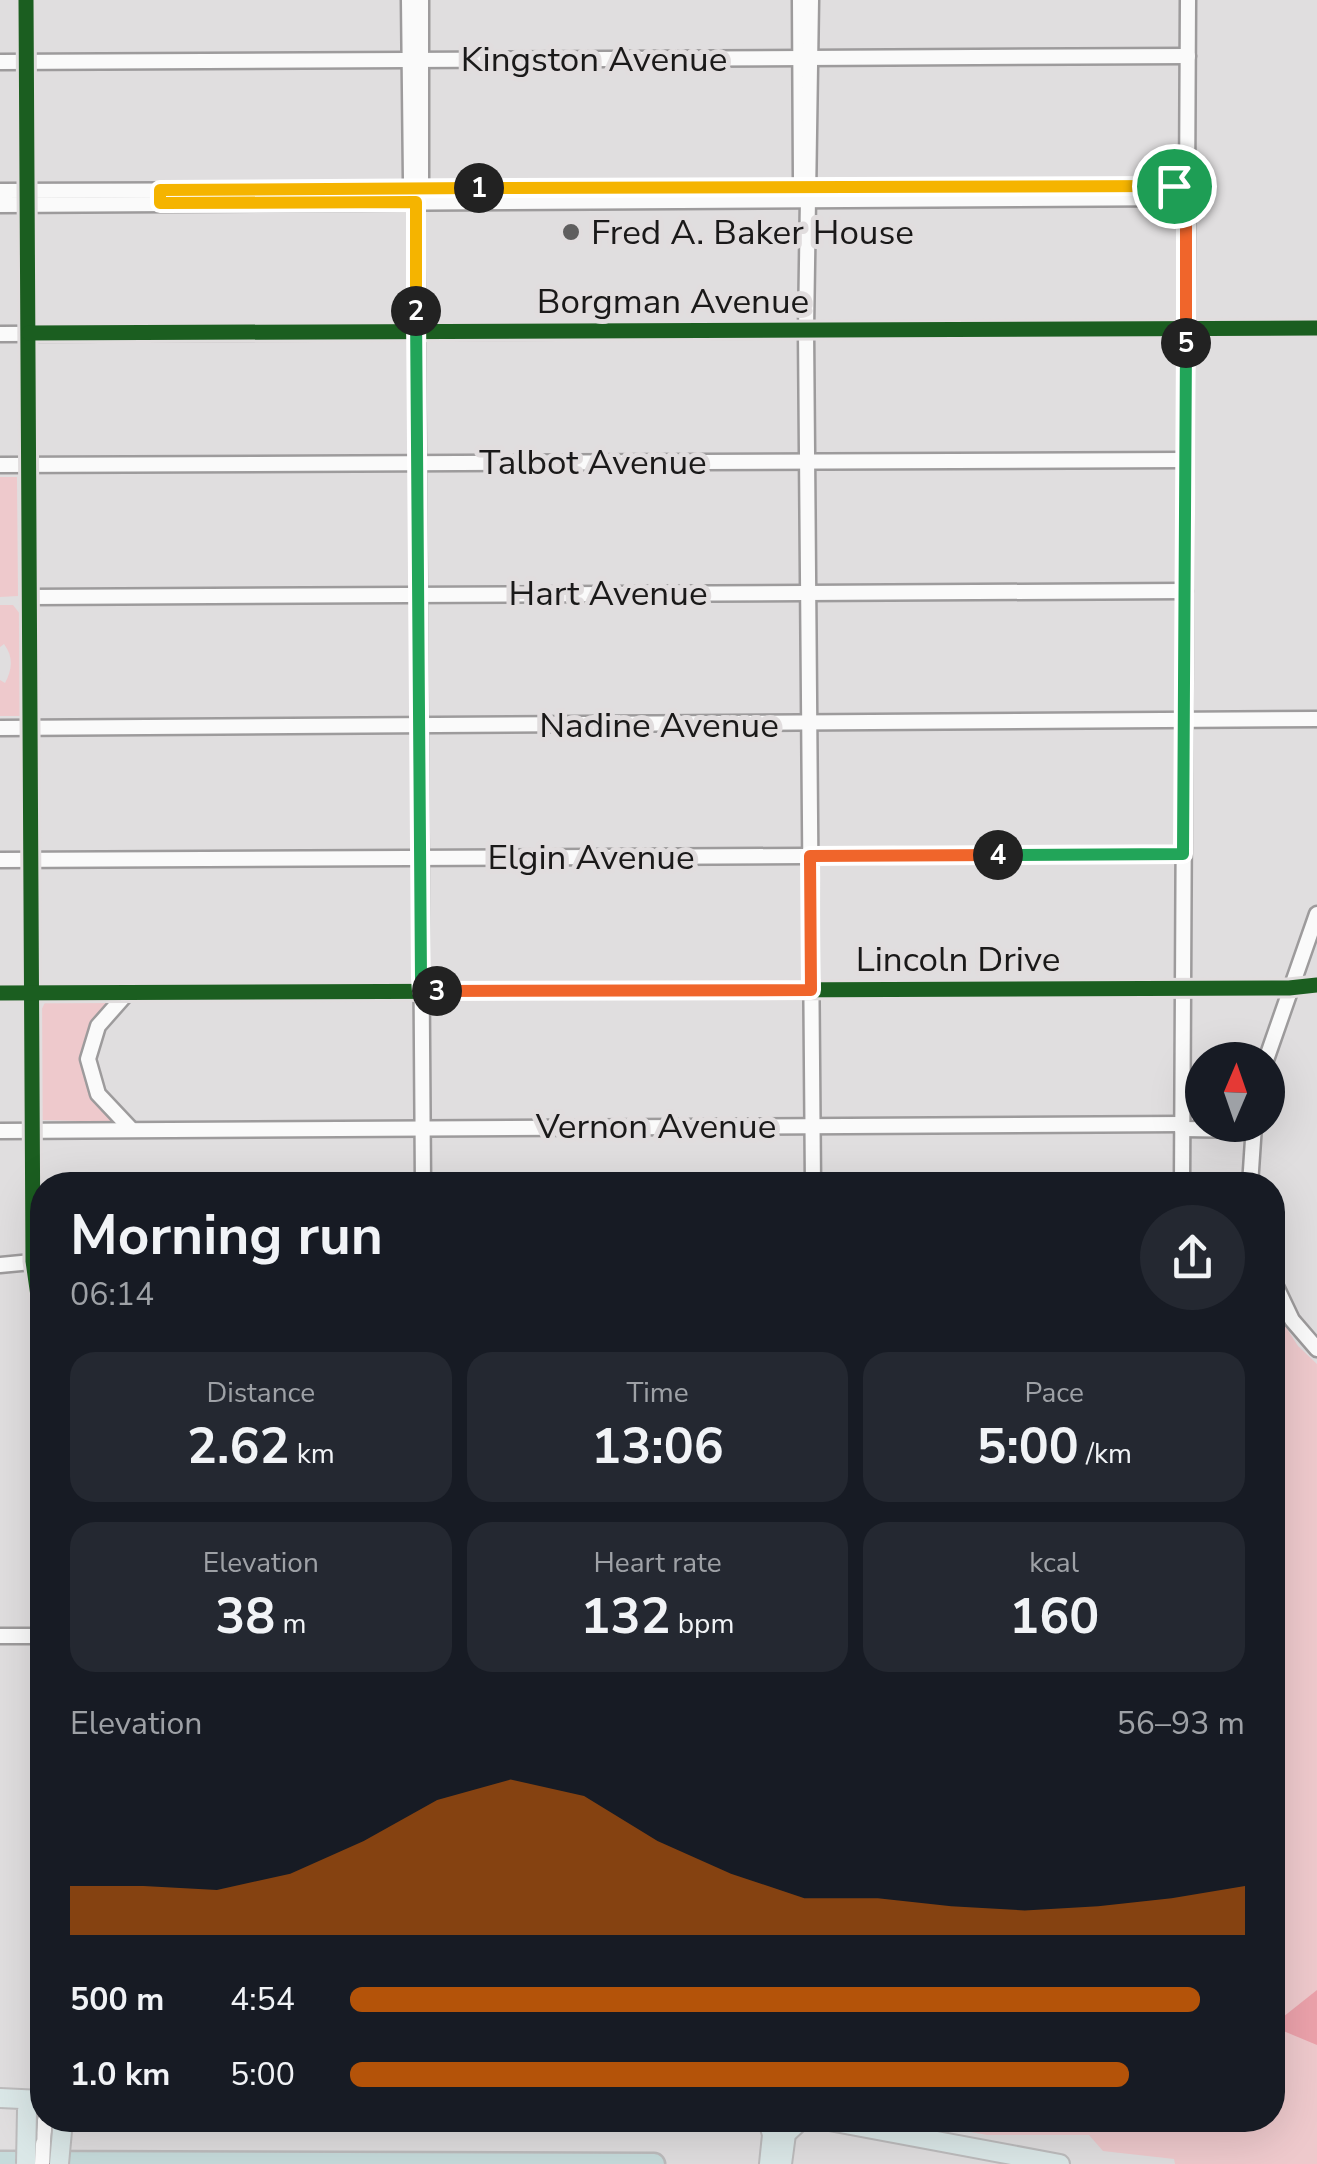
<!DOCTYPE html>
<html lang="en">
<head>
<meta charset="utf-8">
<style>
	body { margin:0; font-family:"Nunito Sans",sans-serif; background:#242831; color:#f1f3f6; height:100vh; display:flex; flex-direction:column; font-size:38px; white-space:nowrap }
	* { box-sizing:border-box; margin:0 }
	p { font-size:32px; color:#9ea1a6 }
	.icon { flex:none; width:55px; height:55px; fill:none; stroke:currentColor; stroke-width:2; stroke-linecap:round; stroke-linejoin:round }
	.map { position:relative; flex:1; overflow:hidden }
	.details { position:absolute; left:30px; top:1172px; width:1255px; height:960px; display:flex; flex-direction:column; background:#171b24; border-radius:40px; box-shadow:0 10px 40px #0002 }
	.details>* { flex:none }
	.needle { width:65px; rotate:2deg }
	.tools { position:absolute; left:1185px; top:1042px; display:grid; gap:20px }
	.tools a { display:grid; place-items:center; width:100px; height:100px; border-radius:50%; background:#171b24; box-shadow:0 10px 40px #0002; font-size:50px }
	.pin { position:absolute; display:grid; place-items:center; width:85px; height:85px; color:#fff; margin:-42px; border:5px solid #fff; border-radius:50%; box-shadow:0 2px 10px #0007 }
	.km { position:absolute; width:50px; height:50px; margin:-25px; border-radius:50%; background:#222; color:#fff; font-size:28px; line-height:50px; text-align:center }
	.round { display:grid; place-items:center; flex:none; width:105px; height:105px; border-radius:52px; background:#242831 }
	.head { display:flex; align-items:center; justify-content:space-between; height:170px; padding:0 40px }
	h1 { font-size:55px; font-weight:700; line-height:75px }
	.stats { display:grid; grid-template-columns:repeat(3,1fr); gap:15px; height:170px; padding:10px 40px }
	.stats div { display:grid; align-content:center; border-radius:25px; background:#242831; text-align:center }
	.stats b { font-size:50px; font-weight:700 }
	.stats small { font-size:28px; font-weight:400 }
	.stats p { font-size:28px }
	.chart { height:280px; padding:20px 40px }
	.chart p { display:flex; justify-content:space-between }
	.chart svg { width:100%; height:180px; margin-top:10px; fill:#b45309; opacity:.7 }
	ul { padding:0 40px; list-style:none; font-size:32px }
	li { display:grid; grid-template-columns:160px 120px 1fr; align-items:center; height:75px }
	li i { height:25px; border-radius:12px; background:#b45309 }
	.map>svg:first-child { display:block }
	.green { fill:#eec9cc }
	.water { fill:#eba1aa }
	.lines { fill:none; stroke-linecap:round; stroke-linejoin:round }
	.minor-casing { stroke:#9d9b9c; stroke-width:19 }
	.major-casing { stroke:#bdbcbd; stroke-width:22 }
	.highway-casing { stroke:#bdbcbd; stroke-width:25 }
	.minor { stroke:#fafafa; stroke-width:14 }
	.major { stroke:#dbe8e8; stroke-width:18 }
	.highway { stroke:#c6dbdb; stroke-width:20 }
	.minor-bridge-casing { stroke:#9d9b9c; stroke-width:19; stroke-linecap:butt }
	.major-bridge-casing { stroke:#bdbcbd; stroke-width:22; stroke-linecap:butt }
	.minor-bridge { stroke:#fafafa; stroke-width:14 }
	.major-bridge { stroke:#dbe8e8; stroke-width:18 }
	.cycleway-casing { stroke:#e1ddde; stroke-width:21 }
	.cycleway { stroke:#1b5e20; stroke-width:15 }
	.split-1-casing { stroke:#fff; stroke-width:20 }
	.split-2-casing { stroke:#fff; stroke-width:20 }
	.split-3-casing { stroke:#fff; stroke-width:20 }
	.split-4-casing { stroke:#fff; stroke-width:20 }
	.split-5-casing { stroke:#fff; stroke-width:20 }
	.split-6-casing { stroke:#fff; stroke-width:20 }
	.split-1 { stroke:#f5b400; stroke-width:12 }
	.split-2 { stroke:#f5b400; stroke-width:12 }
	.split-3 { stroke:#22a559; stroke-width:12 }
	.split-4 { stroke:#f0652b; stroke-width:12 }
	.split-5 { stroke:#22a559; stroke-width:12 }
	.split-6 { stroke:#f0652b; stroke-width:12 }
	.poi-dot { fill:#5f5e5e; stroke:#e1ddde; stroke-width:4 }
	.labels { text-anchor:middle; dominant-baseline:central; stroke-width:10; stroke-linejoin:round; paint-order:stroke }
	.street-label { font-size:35px; fill:#1a1919; stroke:#e1ddde }
	.poi-label { font-size:35px; fill:#1a1919; stroke:#e1ddde; text-anchor:start }
</style>
</head>
<body>
<div class="map">
<svg width="1317" height="2164" viewBox="0 0 1317 2164">
	<rect width="100%" height="100%" fill="#e0dedf"/>
	<!-- green -->
	<g class="green">
		<path d="M0 477H17L18 596 0 597Z"/>
		<path d="M0 605H13L20 614V716H0V680L5 683C12 670 14 657 4 644L0 647Z"/>
		<path d="M47 998 114 1001 86 1052 114 1122 41 1120 40 1013Z"/>
		<path d="M1273 1307 1298 1346 1317 1364V2164H1175L1174 2159 1103 2151 1089 2135H987L905 2120H1272Z"/>
	</g>
	<!-- water -->
	<path class="water" d="M1317 1990V2045L1281 2030 1283 2017Z"/>
	<g class="lines">
		<defs>
			<g id="minor">
				<path d="M26 0 33 1261 42 1324V1473"/>
				<path d="M409 0 411 180 416 188 421 180V0"/>
				<path d="M800 0 801 179 807 188"/>
				<path d="M811 0 806 330 813 1185"/>
				<path d="M0 62 1188 56"/>
				<path d="M0 191 1186 187"/>
				<path d="M416 196 423 1185"/>
				<path d="M0 205 1187 198"/>
				<path d="M0 334 1317 328"/>
				<path d="M0 465 1185 460"/>
				<path d="M31 597 1185 591"/>
				<path d="M0 728 1317 719"/>
				<path d="M0 860 1183 854"/>
				<path d="M128 992 98 1026 88 1059 98 1094 130 1128"/>
				<path d="M0 993 1289 988 1317 985"/>
				<path d="M1266 1060 1317 914"/>
				<path d="M1182 1129 1253 1130"/>
				<path d="M0 1131 1182 1124"/>
				<path d="M1182 1185 1188 0"/>
				<path d="M1250 1185 1254 1125"/>
				<path d="M0 1265 42 1261"/>
				<path d="M1272 1278 1292 1320 1317 1349"/>
				<path d="M0 1636H42"/>
				<path d="M43 2144 45 2120"/>
			</g>
			<g id="major">
				<path d="M0 2098 42 2100"/>
				<path d="M768 2120 772 2135 769 2164"/>
				<path d="M824 2120 1060 2164"/>
				<path d="M782 2164 786 2134 801 2120"/>
			</g>
			<path id="highway" d="M0 2162 654 2164"/>
		</defs>
		<!-- minor casing -->
		<use href="#minor" class="minor-casing"/>
		<!-- major casing -->
		<use href="#major" class="major-casing"/>
		<!-- highway casing -->
		<use href="#highway" class="highway-casing"/>
		<!-- minor -->
		<use href="#minor" class="minor"/>
		<!-- major -->
		<use href="#major" class="major"/>
		<!-- highway -->
		<use href="#highway" class="highway"/>
		<defs>
			<path id="minor-bridge" d="M42 2164 43 2144"/>
			<g id="major-bridge">
				<path d="M26 2164 27 2110"/>
				<path d="M59 2164 63 2120"/>
			</g>
		</defs>
		<!-- minor-bridge casing -->
		<use href="#minor-bridge" class="minor-bridge-casing"/>
		<!-- major-bridge casing -->
		<use href="#major-bridge" class="major-bridge-casing"/>
		<!-- minor-bridge -->
		<use href="#minor-bridge" class="minor-bridge"/>
		<!-- major-bridge -->
		<use href="#major-bridge" class="major-bridge"/>
		<defs>
			<g id="cycleway">
				<path d="M26 0 33 1261 42 1324V1473"/>
				<path d="M29 333 1317 328"/>
				<path d="M0 993 1289 988 1317 985"/>
			</g>
		</defs>
		<!-- cycleway casing -->
		<use href="#cycleway" class="cycleway-casing"/>
		<!-- cycleway -->
		<use href="#cycleway" class="cycleway"/>
	</g>
	<g class="lines">
		<defs>
			<path id="split-1" d="M479 188 1174 186"/>
			<path id="split-2" d="M416 311V202L160 203V190L479 188"/>
			<path id="split-3" d="M416 311 421 978 422 991H437"/>
			<path id="split-4" d="M437 991 811 990 810 856 998 855"/>
			<path id="split-5" d="M998 855 1183 854 1186 343"/>
			<path id="split-6" d="M1174 186H1186V343"/>
		</defs>
		<!-- split-1 casing -->
		<use href="#split-1" class="split-1-casing"/>
		<!-- split-2 casing -->
		<use href="#split-2" class="split-2-casing"/>
		<!-- split-3 casing -->
		<use href="#split-3" class="split-3-casing"/>
		<!-- split-4 casing -->
		<use href="#split-4" class="split-4-casing"/>
		<!-- split-5 casing -->
		<use href="#split-5" class="split-5-casing"/>
		<!-- split-6 casing -->
		<use href="#split-6" class="split-6-casing"/>
		<!-- split-1 -->
		<use href="#split-1" class="split-1"/>
		<!-- split-2 -->
		<use href="#split-2" class="split-2"/>
		<!-- split-3 -->
		<use href="#split-3" class="split-3"/>
		<!-- split-4 -->
		<use href="#split-4" class="split-4"/>
		<!-- split-5 -->
		<use href="#split-5" class="split-5"/>
		<!-- split-6 -->
		<use href="#split-6" class="split-6"/>
	</g>
	<!-- markers -->
	<circle class="poi-dot" cx="571" cy="232" r="10"/>
	<g class="labels">
		<!-- street labels -->
		<g class="street-label">
			<text x="594" y="59">Kingston Avenue</text>
			<text x="673" y="301">Borgman Avenue</text>
			<text x="593" y="462">Talbot Avenue</text>
			<text x="608" y="593">Hart Avenue</text>
			<text x="659" y="725">Nadine Avenue</text>
			<text x="591" y="857">Elgin Avenue</text>
			<text x="958" y="959">Lincoln Drive</text>
			<text x="656" y="1126">Vernon Avenue</text>
		</g>
		<!-- poi labels -->
		<g class="poi-label">
			<text x="591" y="232">Fred A. Baker House</text>
		</g>
	</g>
</svg>
<div class="tools">
<a><svg class="needle" viewBox="-14 -14 28 28"><path d="M0-13l5 13h-10z" fill="#e53935"/><path d="M0 13l5-13h-10z" fill="#9ea1a6"/></svg></a>
</div>
<div class="pin" style="left:1174px;top:186px;background:#1e9e55"><svg class="icon" aria-label="arrive" viewBox="0 0 24 24"><path d="M6 21V4h12l-3 4 3 4H6"/></svg></div>
<b class="km" style="left:479px;top:188px">1</b>
<b class="km" style="left:416px;top:311px">2</b>
<b class="km" style="left:437px;top:991px">3</b>
<b class="km" style="left:998px;top:855px">4</b>
<b class="km" style="left:1186px;top:343px">5</b>
<section class="details">
<div class="head"><div><h1>Morning run</h1><p>06:14</p></div><a class="round"><svg class="icon" aria-label="share" viewBox="0 0 24 24"><path d="M12 15V3M7 8l5-5 5 5M5 13v7h14v-7"/></svg></a></div>
<div class="stats">
<div><p>Distance</p><b>2.62<small> km</small></b></div>
<div><p>Time</p><b>13:06</b></div>
<div><p>Pace</p><b>5:00<small> /km</small></b></div>
</div>
<div class="stats">
<div><p>Elevation</p><b>38<small> m</small></b></div>
<div><p>Heart rate</p><b>132<small> bpm</small></b></div>
<div><p>kcal</p><b>160</b></div>
</div>
<div class="chart"><p><span>Elevation</span>56–93 m</p>
<svg viewBox="0 0 160 44" preserveAspectRatio="none"><path d="M0 44V32L10 32L20 33L30 29L40 21L50 11L60 6L70 10L80 21L90 29L100 35L110 35L120 37L130 38L140 37L150 35L160 32V44z"/></svg>
</div>
<ul>
<li><b>500 m</b>4:54<i style="width:95%"></i></li>
<li><b>1.0 km</b>5:00<i style="width:87%"></i></li>
</ul>
</section>
</div>
</body>
</html>
